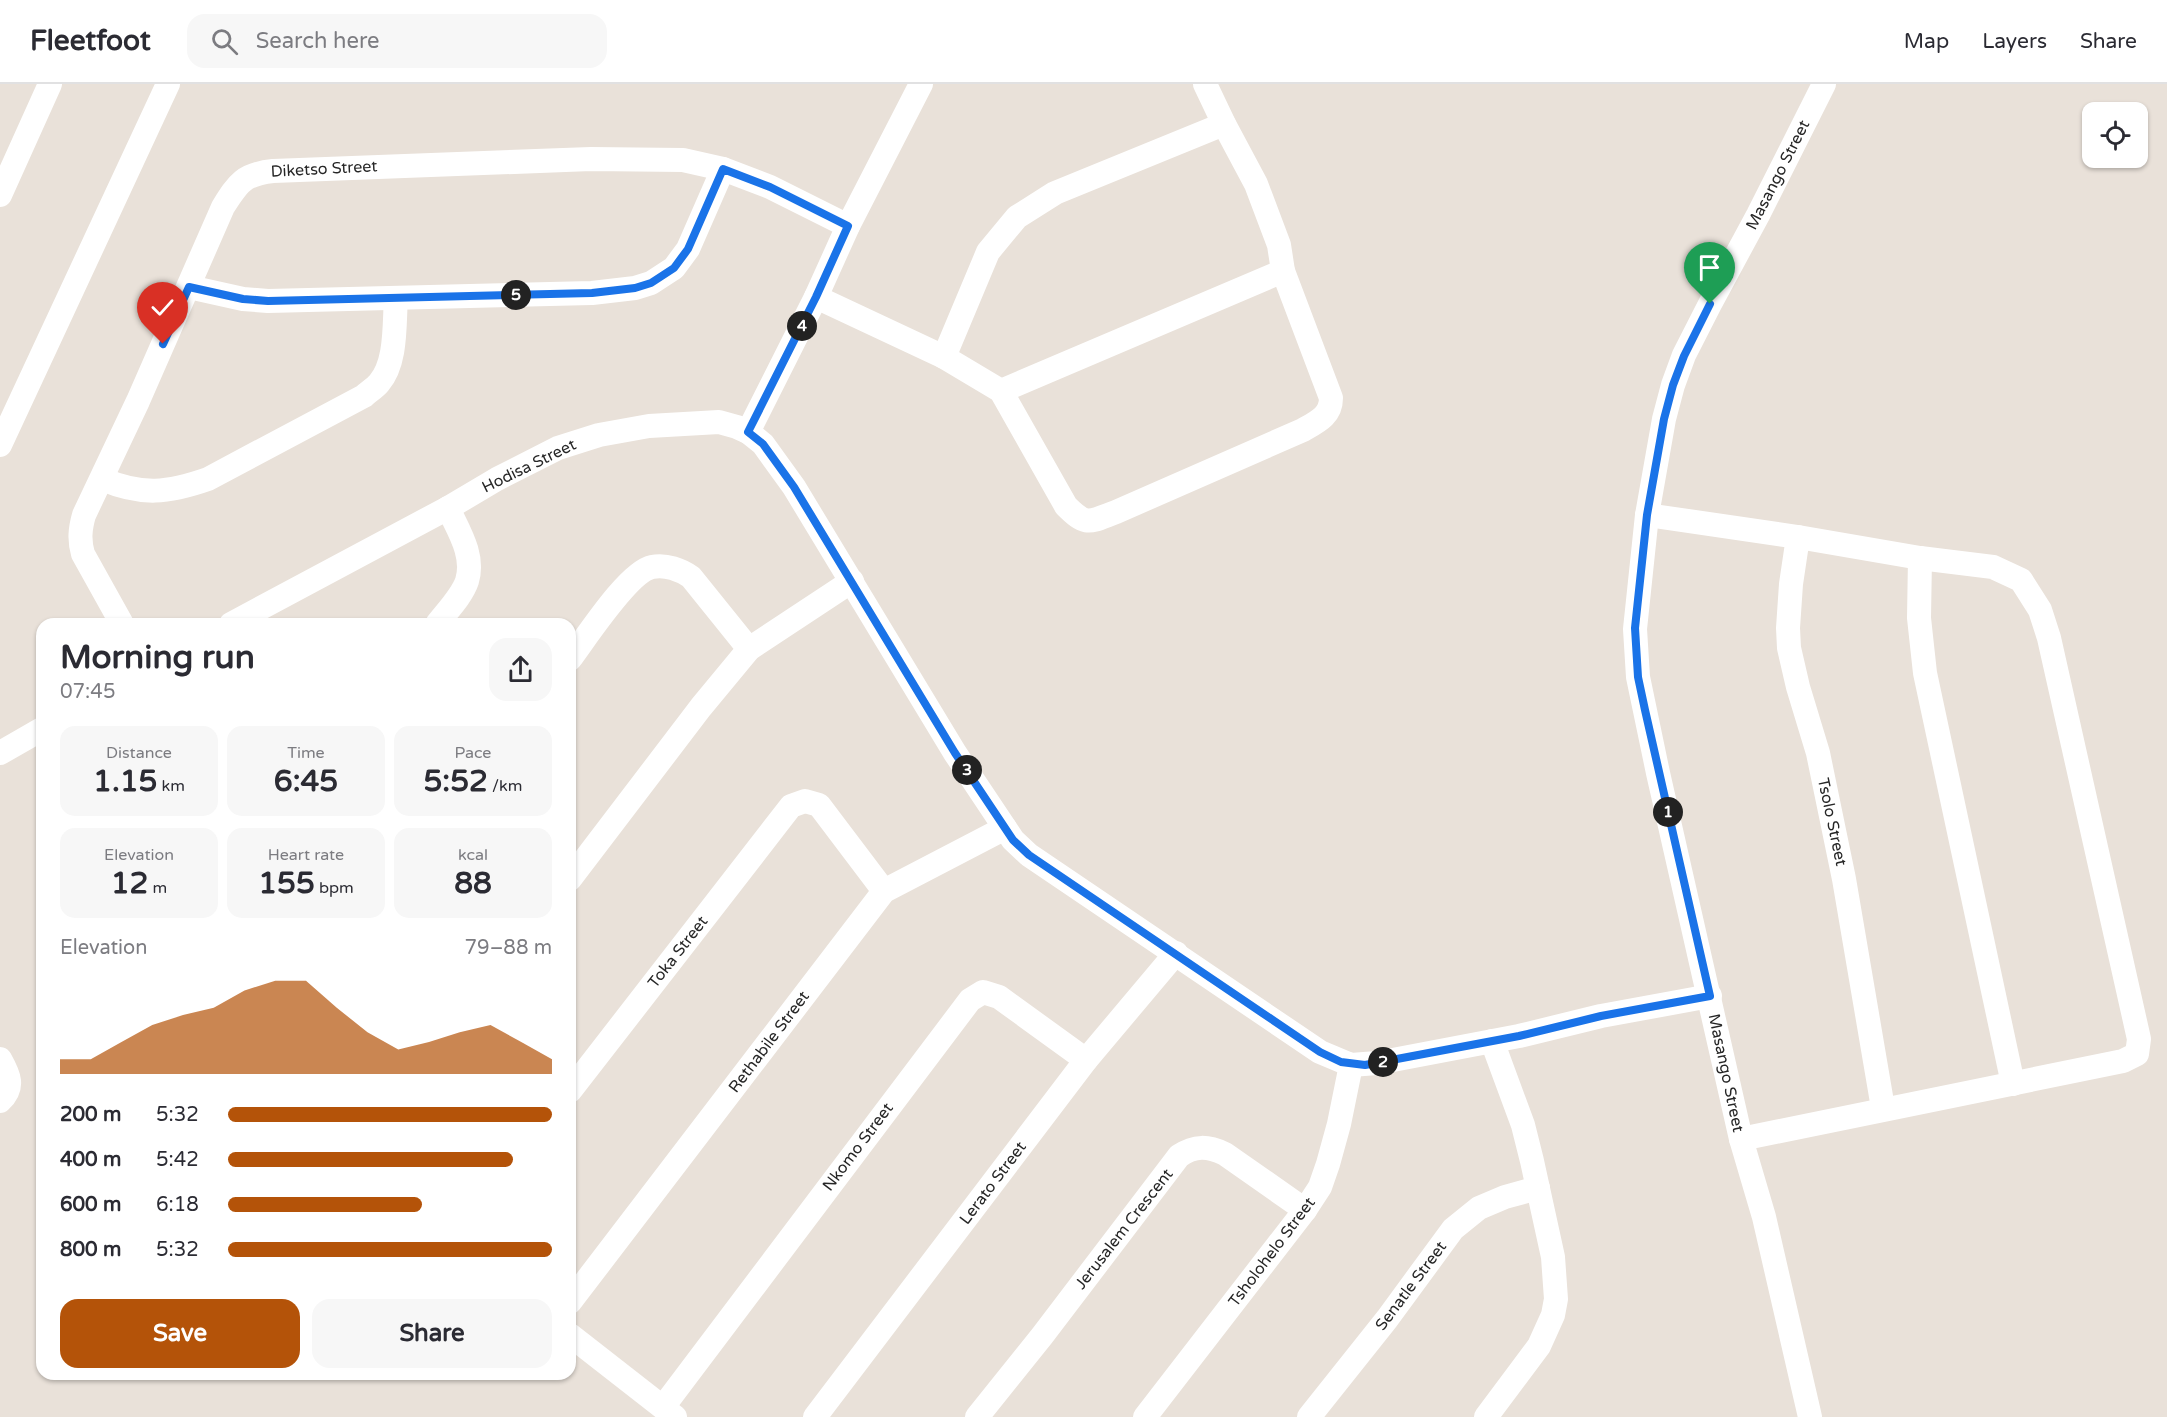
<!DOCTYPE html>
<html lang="en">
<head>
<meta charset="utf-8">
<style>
	body { margin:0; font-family:"Varela Round",sans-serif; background:#f7f7f7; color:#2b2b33; height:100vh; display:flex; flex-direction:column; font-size:22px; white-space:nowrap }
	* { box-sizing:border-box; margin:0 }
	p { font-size:20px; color:#7c7c81 }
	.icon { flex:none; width:33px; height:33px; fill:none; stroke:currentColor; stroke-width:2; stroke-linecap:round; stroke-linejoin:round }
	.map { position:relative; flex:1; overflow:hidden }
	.sheet { position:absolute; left:36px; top:534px; width:540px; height:762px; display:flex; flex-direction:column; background:#fff; border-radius:18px; box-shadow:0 2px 4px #0004 }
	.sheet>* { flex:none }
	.fabs { position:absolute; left:2082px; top:18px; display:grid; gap:12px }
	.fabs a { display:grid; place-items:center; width:66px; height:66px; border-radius:12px; background:#fff; box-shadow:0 2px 4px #0004; font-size:30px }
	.pin { position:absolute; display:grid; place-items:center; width:51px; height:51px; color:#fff; margin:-62px -26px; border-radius:50% 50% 50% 0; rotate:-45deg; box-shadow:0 0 6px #0007 }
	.pin .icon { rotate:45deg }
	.km { position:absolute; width:30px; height:30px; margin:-15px; border-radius:50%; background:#222; color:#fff; font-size:16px; line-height:30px; text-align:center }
	.round { display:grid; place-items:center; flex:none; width:63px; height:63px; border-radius:18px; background:#f7f7f7 }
	.overview { display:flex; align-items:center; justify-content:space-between; height:102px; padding:0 24px }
	h1 { font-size:33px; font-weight:700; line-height:45px }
	.metrics { display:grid; grid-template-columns:repeat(3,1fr); gap:9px; height:102px; padding:6px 24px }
	.metrics div { display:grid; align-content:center; border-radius:15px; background:#f7f7f7; text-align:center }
	.metrics b { font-size:30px; font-weight:700 }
	.metrics small { font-size:16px; font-weight:400 }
	.metrics p { font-size:16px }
	.chart { height:168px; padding:12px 24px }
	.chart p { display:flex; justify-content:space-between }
	.chart svg { width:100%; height:108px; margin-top:6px; fill:#b45309; opacity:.7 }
	.cta { display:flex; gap:12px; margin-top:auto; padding:12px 24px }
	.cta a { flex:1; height:69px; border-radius:18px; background:#b45309; color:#fff; font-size:24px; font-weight:700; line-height:69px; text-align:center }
	.cta a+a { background:#f7f7f7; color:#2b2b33 }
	ul { padding:0 24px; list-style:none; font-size:20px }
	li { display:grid; grid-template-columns:96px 72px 1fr; align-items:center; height:45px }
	li i { height:15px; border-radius:8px; background:#b45309 }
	header { display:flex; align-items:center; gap:36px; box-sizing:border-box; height:84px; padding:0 30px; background:#fff; border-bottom:2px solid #e1e1e2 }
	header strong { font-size:28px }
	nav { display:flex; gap:33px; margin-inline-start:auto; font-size:21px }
	.search { width:420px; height:54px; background:#f7f7f7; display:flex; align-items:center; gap:15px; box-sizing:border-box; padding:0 21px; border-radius:18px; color:#7c7c81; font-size:22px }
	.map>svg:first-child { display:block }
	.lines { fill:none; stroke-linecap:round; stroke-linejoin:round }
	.minor { stroke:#fff; stroke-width:24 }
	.route-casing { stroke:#fff; stroke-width:12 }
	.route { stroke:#1a73e8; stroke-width:8 }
	.labels { text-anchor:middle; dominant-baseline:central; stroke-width:4.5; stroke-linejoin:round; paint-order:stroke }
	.street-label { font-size:16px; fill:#272727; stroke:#fff }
</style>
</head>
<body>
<header>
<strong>Fleetfoot</strong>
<div class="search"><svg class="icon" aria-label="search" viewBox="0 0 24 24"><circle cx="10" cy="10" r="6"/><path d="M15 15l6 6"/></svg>Search here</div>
<nav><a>Map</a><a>Layers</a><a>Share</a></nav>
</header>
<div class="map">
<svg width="2167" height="1333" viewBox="0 0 2167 1333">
	<rect width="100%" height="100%" fill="#e9e1d9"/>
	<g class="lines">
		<!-- minor -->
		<g class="minor">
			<path d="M0 111 50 0"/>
			<path d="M189 203 243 215 268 217 592 209 635 204 651 199 674 184 688 165 723 85"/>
			<path d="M816 213 944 273 1001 307 1066 422C1087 443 1089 438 1116 428L1303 346C1317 338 1331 332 1331 314L1283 187 1279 161 1256 100 1224 40 1205 0"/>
			<path d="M944 273 988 168 1017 133 1055 109 1224 40"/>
			<path d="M1001 307 1283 187"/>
			<path d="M748 348 816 213 848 142 921 0"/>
			<path d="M0 361 168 0"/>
			<path d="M102 395C142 412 168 409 208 395L364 312C368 308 375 304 379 299 397 278 394 240 396 214"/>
			<path d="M1647 431 1798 453 1920 474 1993 483 2021 496 2040 526 2049 554 2139 955 2137 970 2123 977 1741 1055"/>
			<path d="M1798 453 1791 500 1788 544 1789 564 1798 603 1818 669 1844 795 1883 1024"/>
			<path d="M1920 474 1919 534 1925 589 2013 1000"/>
			<path d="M122 540 83 470C79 456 80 445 84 431L138 317 223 123C238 99 244 90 273 87L591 75 683 76 723 85 770 103 848 142"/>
			<path d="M231 540 448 424 497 395 558 364 599 351 649 342 719 338 737 343 748 348 763 360 794 403 955 669 1013 756 1029 771 1320 968 1351 981 1377 979 1519 952 1601 932 1710 912"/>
			<path d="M437 540C447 527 462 512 467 497 475 471 458 446 448 424"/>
			<path d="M570 575C586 554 628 488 652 483 666 480 681 486 691 493L749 565"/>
			<path d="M0 669 42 645"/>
			<path d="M570 795 701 623 749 565 852 497"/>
			<path d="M0 975C9 991 15 1003 0 1017"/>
			<path d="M570 1007 791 722 805 717 819 721 884 807"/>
			<path d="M570 1218 884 807 1005 744"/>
			<path d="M570 1251 675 1333"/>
			<path d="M663 1323 970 916 983 908 999 913 1086 976"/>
			<path d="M815 1333 1086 976 1176 869"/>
			<path d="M977 1333 1042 1252 1179 1072C1195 1061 1208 1062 1225 1070L1305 1126"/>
			<path d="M1145 1333 1305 1126 1320 1103 1328 1080 1339 1040 1351 981"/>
			<path d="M1309 1333 1387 1235 1453 1145 1479 1124 1505 1113 1538 1104"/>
			<path d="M1486 1333 1539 1262 1553 1231 1556 1215 1553 1173 1532 1077 1523 1041 1492 957"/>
			<path d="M1810 1333 1764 1133 1741 1055 1658 689 1638 593 1635 545 1647 431 1664 335 1673 301 1684 271 1710 220 1758 131 1824 0"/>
		</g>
	</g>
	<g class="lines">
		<defs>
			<path id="route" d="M163 260 189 203 243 215 268 217 592 209 635 204 651 199 674 184 688 165 723 85 770 103 848 142 816 213 748 348 763 360 794 403 955 669 1013 756 1029 771 1320 968 1341 978 1365 981 1519 952 1601 932 1710 912 1645 626 1638 593 1635 544 1647 431 1664 335 1673 301 1684 272 1710 220"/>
		</defs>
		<!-- route casing -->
		<use href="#route" class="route-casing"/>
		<!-- route -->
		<use href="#route" class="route"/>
	</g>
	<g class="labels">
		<!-- street labels -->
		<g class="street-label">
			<text transform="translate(324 85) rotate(-3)">Diketso Street</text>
			<text transform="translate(1778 91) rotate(-63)">Masango Street</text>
			<text transform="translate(529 382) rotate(-26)">Hodisa Street</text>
			<text transform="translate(1832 738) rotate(78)">Tsolo Street</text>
			<text transform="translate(678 868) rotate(-52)">Toka Street</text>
			<text transform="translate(769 958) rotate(-53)">Rethabile Street</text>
			<text transform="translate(1726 989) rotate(78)">Masango Street</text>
			<text transform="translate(858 1063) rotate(-53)">Nkomo Street</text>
			<text transform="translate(993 1099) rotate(-53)">Lerato Street</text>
			<text transform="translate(1124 1145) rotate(-52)">Jerusalem Crescent</text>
			<text transform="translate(1272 1168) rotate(-53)">Tsholohelo Street</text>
			<text transform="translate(1411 1202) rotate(-53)">Senatle Street</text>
		</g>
	</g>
</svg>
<div class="fabs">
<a><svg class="icon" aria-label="locate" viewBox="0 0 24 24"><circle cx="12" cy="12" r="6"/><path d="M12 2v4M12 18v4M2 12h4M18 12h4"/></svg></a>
</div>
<div class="pin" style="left:1710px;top:220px;background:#1e9e55"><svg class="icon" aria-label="arrive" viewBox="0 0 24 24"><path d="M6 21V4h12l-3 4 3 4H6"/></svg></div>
<div class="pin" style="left:163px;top:260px;background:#d93025"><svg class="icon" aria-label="check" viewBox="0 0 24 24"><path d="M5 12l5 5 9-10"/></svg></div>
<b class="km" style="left:1668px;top:728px">1</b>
<b class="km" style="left:1383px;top:978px">2</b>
<b class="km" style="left:967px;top:686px">3</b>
<b class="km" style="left:802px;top:242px">4</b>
<b class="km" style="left:516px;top:211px">5</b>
<section class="sheet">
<div class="overview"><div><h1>Morning run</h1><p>07:45</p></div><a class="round"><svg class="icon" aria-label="share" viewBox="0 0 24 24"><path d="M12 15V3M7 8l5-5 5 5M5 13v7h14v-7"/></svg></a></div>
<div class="metrics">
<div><p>Distance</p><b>1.15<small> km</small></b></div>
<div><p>Time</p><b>6:45</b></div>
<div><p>Pace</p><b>5:52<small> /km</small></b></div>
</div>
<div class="metrics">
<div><p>Elevation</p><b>12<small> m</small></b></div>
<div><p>Heart rate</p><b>155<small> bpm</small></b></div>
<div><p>kcal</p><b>88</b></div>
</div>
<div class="chart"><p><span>Elevation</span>79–88 m</p>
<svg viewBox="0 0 160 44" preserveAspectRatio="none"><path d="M0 44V38L10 38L20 31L30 24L40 20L50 17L60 10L70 6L80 6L90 17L100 27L110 34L120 31L130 27L140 24L150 31L160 38V44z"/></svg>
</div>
<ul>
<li><b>200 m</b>5:32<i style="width:100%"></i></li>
<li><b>400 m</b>5:42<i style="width:88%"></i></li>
<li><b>600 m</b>6:18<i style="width:60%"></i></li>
<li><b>800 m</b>5:32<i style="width:100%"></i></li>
</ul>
<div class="cta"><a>Save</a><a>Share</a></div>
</section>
</div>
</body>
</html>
